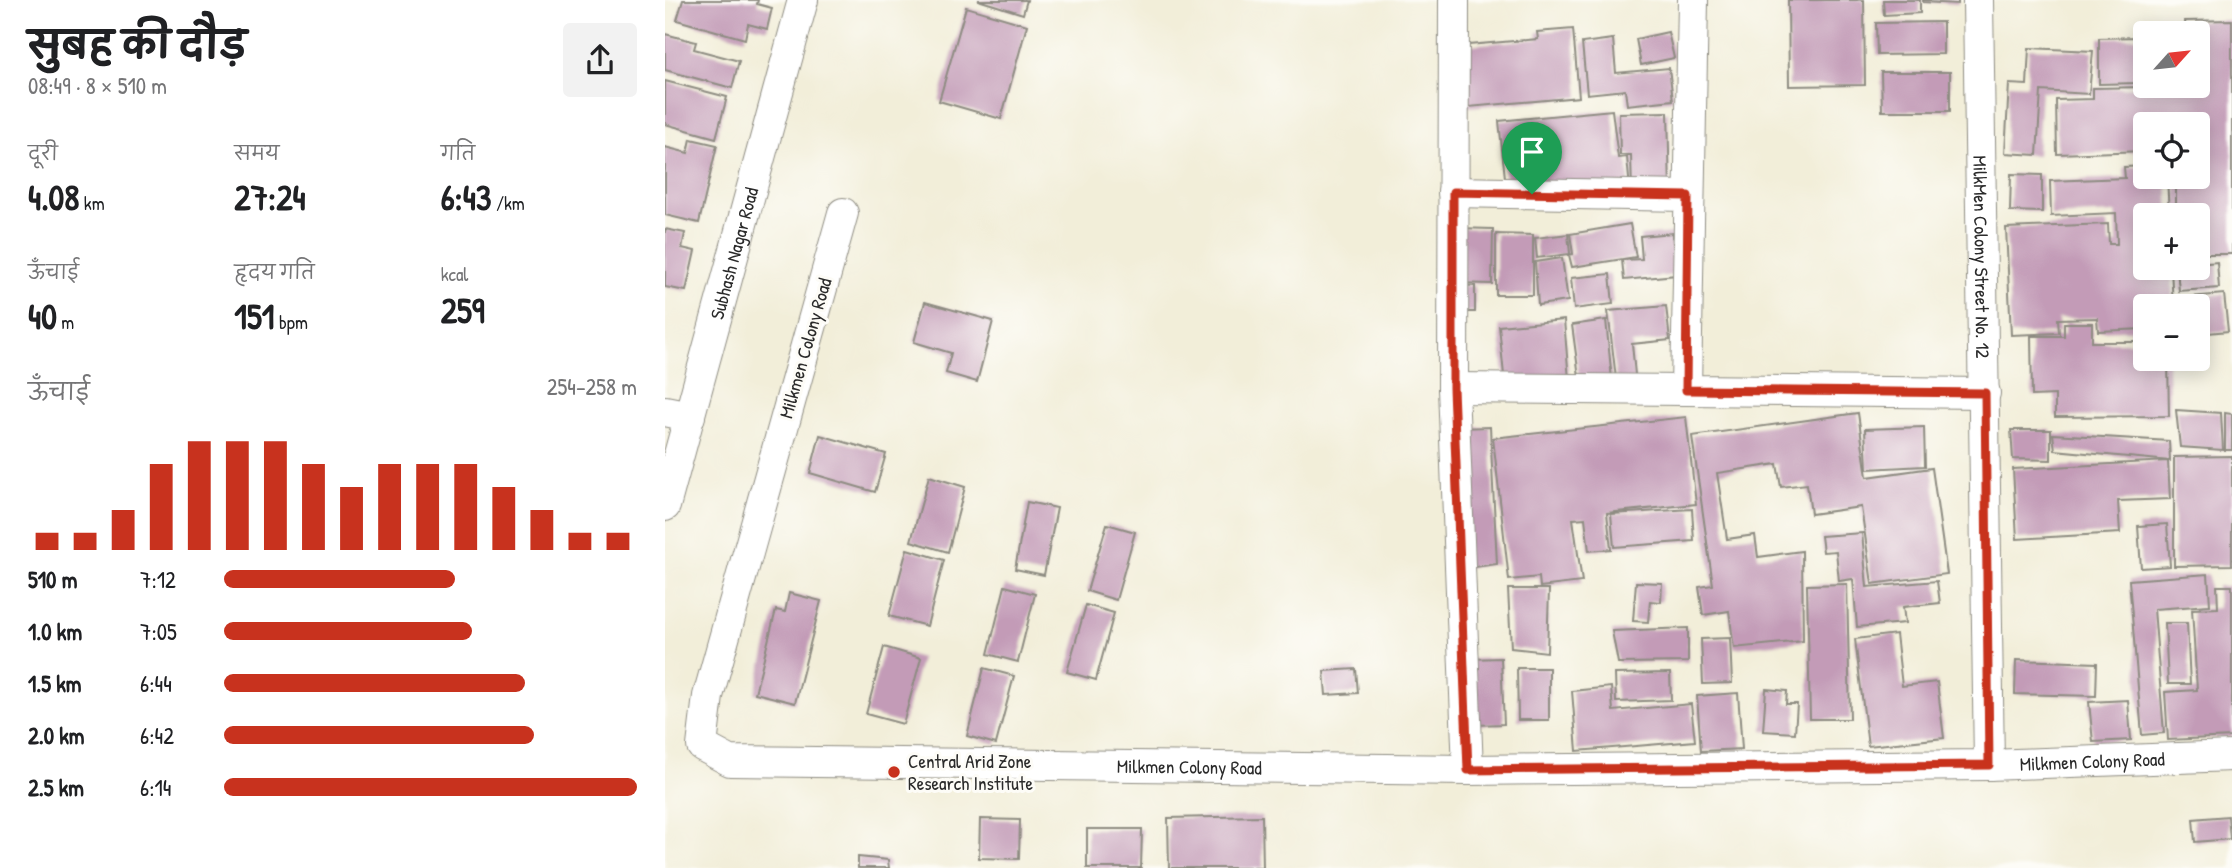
<!DOCTYPE html>
<html lang="hi">
<head>
<meta charset="utf-8">
<style>
	body { margin:0; font-family:"Patrick Hand","Playpen Sans Deva",sans-serif; background:#f2f2f2; color:#202124; height:100vh; display:flex; flex-direction:column; font-size:26px; white-space:nowrap }
	* { box-sizing:border-box; margin:0 }
	p { font-size:23px; color:#757577 }
	.icon { flex:none; width:38px; height:38px; fill:none; stroke:currentColor; stroke-width:2; stroke-linecap:round; stroke-linejoin:round }
	.map { position:relative; flex:1; overflow:hidden }
	.panel { display:flex; flex-direction:column; background:#fff; width:665px }
	.panel>* { flex:none }
	.needle { width:46px; rotate:63deg }
	.controls { position:absolute; left:1468px; top:21px; display:grid; gap:14px }
	.controls a { display:grid; place-items:center; width:77px; height:77px; border-radius:7px; background:#fff; box-shadow:0 4px 18px #0003; font-size:35px }
	.pin { position:absolute; display:grid; place-items:center; width:60px; height:60px; color:#fff; margin:-72px -30px; border-radius:50% 50% 50% 0; rotate:-45deg; box-shadow:0 0 7px #0007 }
	.pin .icon { rotate:45deg }
	.round { display:grid; place-items:center; flex:none; width:74px; height:74px; border-radius:7px; background:#f2f2f2 }
	.summary { display:flex; align-items:center; justify-content:space-between; height:119px; padding:0 28px }
	h1 { font-size:38px; font-weight:700; line-height:52px }
	.metrics { display:grid; grid-template-columns:repeat(3,1fr); gap:10px; height:119px; padding:7px 28px }
	.metrics div { display:grid; align-content:center }
	.metrics b { font-size:35px; font-weight:700 }
	.metrics small { font-size:19px; font-weight:400 }
	.metrics p { font-size:19px }
	.chart { height:196px; padding:14px 28px }
	.chart p { display:flex; justify-content:space-between }
	.chart svg { width:100%; height:126px; margin-top:7px; stroke:#c8321e; stroke-width:6 }
	ul { padding:0 28px; list-style:none; font-size:23px }
	li { display:grid; grid-template-columns:112px 84px 1fr; align-items:center; height:52px }
	li i { height:18px; border-radius:9px; background:#c8321e }
	main { display:flex; flex:1; min-height:0 }
	.map>svg:first-child { display:block }
	.building { fill:#c39bb7 }
	.lines { fill:none; stroke-linecap:round; stroke-linejoin:round }
	.street-casing { stroke:#8e8c82; stroke-width:32 }
	.street { stroke:#fff; stroke-width:30 }
	.route-casing { stroke:#fff; stroke-width:14 }
	.route { stroke:#c8321e; stroke-width:9 }
	.poi-dot { fill:#c8321e; stroke:#fdfcf7; stroke-width:2.5 }
	.labels { text-anchor:middle; dominant-baseline:central; stroke-width:6; stroke-linejoin:round; paint-order:stroke }
	.street-label { font-size:19px; fill:#2b2b2b; stroke:#fdfcf7 }
	.poi-label { font-size:19px; fill:#2b2b2b; stroke:#fdfcf7; text-anchor:start }
</style>
</head>
<body>
<main>
<section class="panel">
<div class="summary"><div><h1>सुबह की दौड़</h1><p>08:49 · 8 × 510 m</p></div><a class="round"><svg class="icon" aria-label="share" viewBox="0 0 24 24"><path d="M12 15V3M7 8l5-5 5 5M5 13v7h14v-7"/></svg></a></div>
<div class="metrics">
<div><p>दूरी</p><b>4.08<small> km</small></b></div>
<div><p>समय</p><b>27:24</b></div>
<div><p>गति</p><b>6:43<small> /km</small></b></div>
</div>
<div class="metrics">
<div><p>ऊँचाई</p><b>40<small> m</small></b></div>
<div><p>हृदय गति</p><b>151<small> bpm</small></b></div>
<div><p>kcal</p><b>259</b></div>
</div>
<div class="chart"><p><span>ऊँचाई</span>254–258 m</p>
<svg viewBox="0 0 160 44" preserveAspectRatio="none"><path d="M5 44V38M15 44V38M25 44V30M35 44V14M45 44V6M55 44V6M65 44V6M75 44V14M85 44V22M95 44V14M105 44V14M115 44V14M125 44V22M135 44V30M145 44V38M155 44V38"/></svg>
</div>
<ul>
<li><b>510 m</b>7:12<i style="width:56%"></i></li>
<li><b>1.0 km</b>7:05<i style="width:60%"></i></li>
<li><b>1.5 km</b>6:44<i style="width:73%"></i></li>
<li><b>2.0 km</b>6:42<i style="width:75%"></i></li>
<li><b>2.5 km</b>6:14<i style="width:100%"></i></li>
</ul>
</section>
<div class="map">
<svg width="1567" height="868" viewBox="0 0 1567 868">
	<rect width="100%" height="100%" fill="#fdfcf7"/>
	<filter id="ink" filterUnits="userSpaceOnUse"><feTurbulence type="fractalNoise" baseFrequency=".0143" numOctaves="2"/><feDisplacementMap in="SourceGraphic" scale="14" xChannelSelector="R" yChannelSelector="G"/><feConvolveMatrix kernelMatrix="1 2 1 2 8 2 1 2 1" color-interpolation-filters="sRGB"/></filter>
	<filter id="wash" filterUnits="userSpaceOnUse"><feTurbulence type="fractalNoise" baseFrequency=".00686" numOctaves="4" result="noise"/><feDisplacementMap in="SourceGraphic" scale="28" xChannelSelector="R" yChannelSelector="G"/><feGaussianBlur stdDeviation="1.57" result="paint"/><feColorMatrix in="noise" values="0 0 0 0 0 0 0 0 0 0 0 0 0 0 0 0 0 1.4 0 .05"/><feComposite in="paint" operator="in"/></filter>
	<g filter="url(#wash)">
		<rect width="100%" height="100%" fill="#f2eed9"/>
		<g id="blocks">
			<!-- building -->
			<g class="building">
				<path d="M18 0H93L92 4 107 8 102 29 83 24 80 39 12 20Z"/>
				<path d="M313 0H362L358 14Z"/>
				<path d="M1123 0H1199L1200 85 1124 86Z"/>
				<path d="M1218 0H1255V13L1219 15Z"/>
				<path d="M1258 0H1293V4L1258 2Z"/>
				<path d="M301 7 362 25 336 119 274 101Z"/>
				<path d="M1567 20V254H1533V215H1511V177H1533V124H1480V151L1392 154 1391 100 1428 99V88L1533 86V33H1521L1520 21Z"/>
				<path d="M1278 22V54L1212 55 1211 23Z"/>
				<path d="M908 29 914 97 793 108 792 46 873 39 872 32Z"/>
				<path d="M1003 32 1009 58 976 65 971 39Z"/>
				<path d="M0 34 31 42 29 49 74 61 67 88 0 70Z"/>
				<path d="M1474 37V83L1434 84V38Z"/>
				<path d="M948 39 951 73 1004 68 1008 100 962 105 960 90 922 94 917 43Z"/>
				<path d="M1364 48 1428 51 1424 94 1376 91 1372 155 1340 153 1344 84 1362 85Z"/>
				<path d="M1216 72H1285V111H1217Z"/>
				<path d="M0 81 62 97 51 138 0 124Z"/>
				<path d="M947 110 953 158 962 157 965 190 841 187 834 121Z"/>
				<path d="M1003 112 1005 191 967 192 966 155H955L954 113Z"/>
				<path d="M26 139 52 145 34 223 0 215V147L23 153Z"/>
				<path d="M1480 166V177H1502L1504 215H1480V268H1506L1508 306H1480V329L1433 331 1432 318 1393 319 1394 333 1346 335 1341 228 1443 224 1444 244H1452L1451 213 1386 216 1385 181 1460 178 1459 167Z"/>
				<path d="M1346 174 1377 175V212L1345 211Z"/>
				<path d="M965 224 971 257 907 267 904 255 908 254 905 234Z"/>
				<path d="M792 228 828 229 827 284 791 283Z"/>
				<path d="M0 229 20 233 17 248 30 251 21 291 0 287Z"/>
				<path d="M1007 233 1011 275 959 280 957 260 977 259 975 236Z"/>
				<path d="M831 234 868 235V295H831Z"/>
				<path d="M903 234 905 254 872 258 870 238Z"/>
				<path d="M897 258 903 301 873 305 870 262Z"/>
				<path d="M1552 262 1554 288 1514 291 1512 268H1533V264Z"/>
				<path d="M945 274 948 304 909 309 906 278Z"/>
				<path d="M792 285 810 286V312H792Z"/>
				<path d="M1559 294 1563 331 1533 334V306H1514L1513 298Z"/>
				<path d="M260 302 328 321 312 382 281 373 286 353 249 342Z"/>
				<path d="M1001 306 1005 340 967 344 971 385 952 387 943 311Z"/>
				<path d="M899 320 904 380 840 385 834 326Z"/>
				<path d="M941 320 947 380 915 384 907 325Z"/>
				<path d="M1399 323H1427V342H1480V359H1503L1504 416 1390 417V395L1367 396 1366 336H1399Z"/>
				<path d="M1511 410 1556 413 1558 450 1515 447Z"/>
				<path d="M1193 413 1202 477 1267 468 1282 574 1207 584 1196 507 1146 514 1142 484 1116 487 1112 464 1052 473 1062 539 1090 535 1093 557 1137 551 1138 641 1069 648 1064 611 1038 615 1034 587 1048 585 1027 436Z"/>
				<path d="M1560 413 1567 414V450H1560Z"/>
				<path d="M1021 417 1031 504 942 513 946 549 924 551 920 518 908 519 917 582 875 587 874 577 844 580 828 438Z"/>
				<path d="M825 427 832 564 802 568 795 428Z"/>
				<path d="M1259 427 1260 466 1202 469 1200 429Z"/>
				<path d="M1346 430H1386V460L1348 459Z"/>
				<path d="M1388 434 1504 441 1505 461 1390 450Z"/>
				<path d="M155 435 221 454 210 492 145 473Z"/>
				<path d="M1567 456V565L1509 566V457Z"/>
				<path d="M1503 461 1505 499 1453 501 1455 533 1352 539 1348 469Z"/>
				<path d="M264 476 300 487 283 552 246 541Z"/>
				<path d="M362 502 392 508 379 575 350 569Z"/>
				<path d="M1027 509 1029 541 949 547 946 514Z"/>
				<path d="M442 524 470 532 451 600 422 591Z"/>
				<path d="M1502 524 1505 566 1476 568 1473 526Z"/>
				<path d="M1197 533 1202 587 1272 581 1275 603 1238 607 1240 623 1192 627 1188 579 1174 581 1171 551 1158 552 1156 536Z"/>
				<path d="M242 549 279 560 262 626 224 616Z"/>
				<path d="M1543 574 1545 605 1489 609 1499 733 1477 735 1464 580Z"/>
				<path d="M971 582 997 583 996 602 985 601 983 622 968 621Z"/>
				<path d="M1182 584 1185 719H1145L1142 585Z"/>
				<path d="M340 586 370 594 353 662 323 654Z"/>
				<path d="M1552 586H1567V737L1503 740 1500 692 1532 690 1527 609 1553 608Z"/>
				<path d="M843 589H884L882 652 846 648Z"/>
				<path d="M124 593 156 601 130 703 90 693 111 610 120 612Z"/>
				<path d="M421 605 449 613 431 680 402 672Z"/>
				<path d="M1500 623H1522L1525 684H1503Z"/>
				<path d="M1023 628V662L953 663 947 631Z"/>
				<path d="M1231 634 1237 686 1272 682 1279 738 1203 746 1190 639Z"/>
				<path d="M1065 638 1067 683 1038 684 1036 639Z"/>
				<path d="M219 647 256 658 238 724 201 714Z"/>
				<path d="M836 658 839 724 809 725 806 659Z"/>
				<path d="M1351 660 1432 663 1431 696 1350 694Z"/>
				<path d="M319 668 349 676 331 744 302 736Z"/>
				<path d="M852 668H884V720H853Z"/>
				<path d="M691 669 693 693 661 695 659 671Z"/>
				<path d="M1005 673 1006 700 951 702 950 674Z"/>
				<path d="M946 687 948 711 1026 704 1030 741 912 751 907 691Z"/>
				<path d="M1101 689 1122 691 1121 704H1132L1130 733 1098 731Z"/>
				<path d="M1073 693 1077 749 1036 751 1032 696Z"/>
				<path d="M1463 700 1466 740 1428 742 1424 702Z"/>
				<path d="M597 816 598 868H504L503 818Z"/>
				<path d="M1563 816 1565 839 1530 842 1528 819Z"/>
				<path d="M315 819 355 820 354 859 314 858Z"/>
				<path d="M422 829H477L476 868H422Z"/>
				<path d="M193 857 223 860 224 868H193Z"/>
			</g>
		</g>
	</g>
	<g filter="url(#ink)">
		<use href="#blocks" fill-opacity="0" stroke="#8e8c82" stroke-width="2"/>
		<g class="lines">
			<defs>
				<g id="street">
					<path d="M789 0 788 388 803 770"/>
					<path d="M1028 0 1021 390 1320 393"/>
					<path id="s1" d="M1313 0 1324 765"/>
					<path d="M788 192 1023 196"/>
					<path id="s2" d="M178 213 43 696 37 746 65 761 803 770 1324 765 1567 756"/>
					<path d="M788 388 1021 390"/>
					<path d="M0 411 25 416"/>
					<path id="s3" d="M0 506 138 0"/>
				</g>
			</defs>
			<!-- street casing -->
			<use href="#street" class="street-casing"/>
			<!-- street -->
			<use href="#street" class="street"/>
		</g>
	</g>
	<g class="lines" filter="url(#ink)">
		<defs>
			<path id="route" d="M788 192 1023 196 1021 390 1320 393 1324 765 803 770 788 388Z"/>
		</defs>
		<!-- route casing -->
		<use href="#route" class="route-casing"/>
		<!-- route -->
		<use href="#route" class="route"/>
	</g>
	<!-- markers -->
	<circle class="poi-dot" cx="229" cy="772" r="7"/>
	<g class="labels">
		<!-- street labels -->
		<g class="street-label">
			<text stroke="none"><textPath href="#s3" startOffset="262">Subhash Nagar Road</textPath></text>
			<text stroke="none"><textPath href="#s1" startOffset="257">MilkMen Colony Street No. 12</textPath></text>
			<text transform="translate(140 348) rotate(-74)">Milkmen Colony Road</text>
			<text stroke="none"><textPath href="#s2" startOffset="1946">Milkmen Colony Road</textPath></text>
			<text stroke="none"><textPath href="#s2" startOffset="1043">Milkmen Colony Road</textPath></text>
		</g>
		<!-- poi labels -->
		<g class="poi-label">
			<text x="243" y="761">Central Arid Zone<tspan x="243" dy="22">Research Institute</tspan></text>
		</g>
	</g>
</svg>
<div class="controls">
<a><svg class="needle" viewBox="-14 -14 28 28"><path d="M0-13l5 13h-10z" fill="#e53935"/><path d="M0 13l5-13h-10z" fill="#757577"/></svg></a>
<a><svg class="icon" aria-label="locate" viewBox="0 0 24 24"><circle cx="12" cy="12" r="6"/><path d="M12 2v4M12 18v4M2 12h4M18 12h4"/></svg></a>
<a>+</a>
<a>−</a>
</div>
<div class="pin" style="left:867px;top:194px;background:#1e9e55"><svg class="icon" aria-label="arrive" viewBox="0 0 24 24"><path d="M6 21V4h12l-3 4 3 4H6"/></svg></div>
</div>
</main>
</body>
</html>
